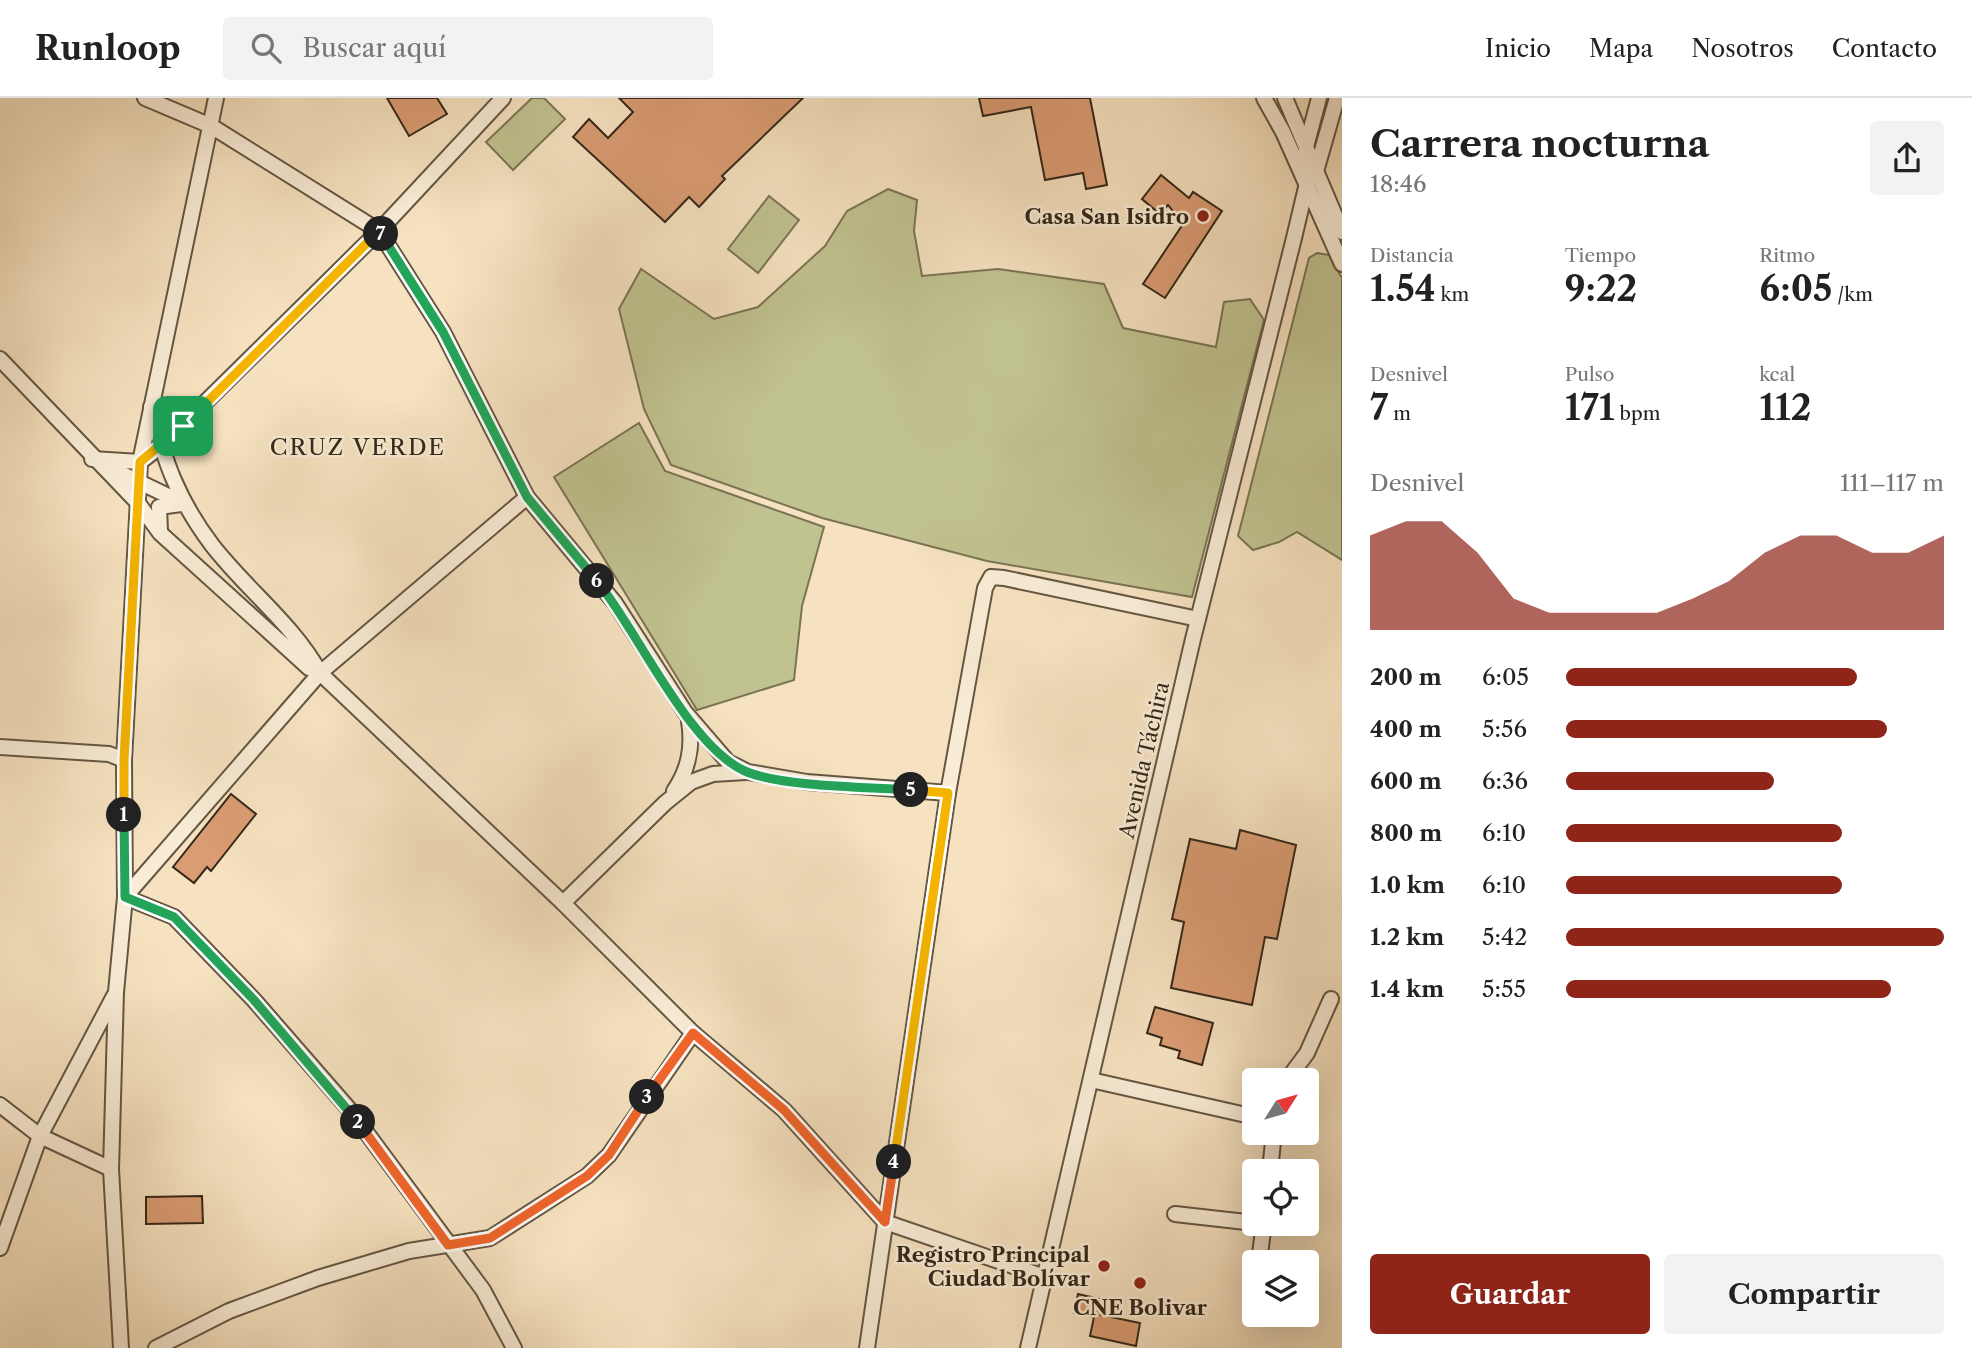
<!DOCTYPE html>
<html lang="es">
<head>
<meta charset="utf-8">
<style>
	body { margin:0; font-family:"Libre Caslon Text",serif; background:#f2f2f2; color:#222; height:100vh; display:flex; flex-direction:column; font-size:26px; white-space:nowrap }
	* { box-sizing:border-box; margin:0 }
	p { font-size:23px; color:#767676 }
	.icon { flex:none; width:38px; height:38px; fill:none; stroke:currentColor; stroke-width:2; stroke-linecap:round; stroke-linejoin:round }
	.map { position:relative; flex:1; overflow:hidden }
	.panel { display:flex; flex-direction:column; background:#fff; width:630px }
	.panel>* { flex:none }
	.needle { width:46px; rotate:53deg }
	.tools { position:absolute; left:1242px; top:970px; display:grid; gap:14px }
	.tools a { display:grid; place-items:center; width:77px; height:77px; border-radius:7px; background:#fff; box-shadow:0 7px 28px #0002; font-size:35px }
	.pin { position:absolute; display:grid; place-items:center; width:60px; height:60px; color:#fff; margin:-30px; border-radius:14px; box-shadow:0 4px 10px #0006 }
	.km { position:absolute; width:35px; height:35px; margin:-18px; border-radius:50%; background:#222; color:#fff; font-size:19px; line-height:35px; text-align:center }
	.round { display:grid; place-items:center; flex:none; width:74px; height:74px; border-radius:7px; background:#f2f2f2 }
	.headline { display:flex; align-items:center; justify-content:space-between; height:119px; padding:0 28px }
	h1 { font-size:38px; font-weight:700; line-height:52px }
	.stats { display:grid; grid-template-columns:repeat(3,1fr); gap:10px; height:119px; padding:7px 28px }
	.stats div { display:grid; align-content:center }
	.stats b { font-size:35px; font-weight:700 }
	.stats small { font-size:19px; font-weight:400 }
	.stats p { font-size:19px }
	.chart { height:196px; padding:14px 28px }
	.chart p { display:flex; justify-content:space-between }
	.chart svg { width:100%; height:126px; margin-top:7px; fill:#8f2418; opacity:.7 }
	.primary-button { display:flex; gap:14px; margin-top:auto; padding:14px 28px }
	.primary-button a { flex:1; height:80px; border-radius:7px; background:#8f2418; color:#fff; font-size:28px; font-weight:700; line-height:80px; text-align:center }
	.primary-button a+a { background:#f2f2f2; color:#222 }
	ul { padding:0 28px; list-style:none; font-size:23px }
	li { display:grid; grid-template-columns:112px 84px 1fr; align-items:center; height:52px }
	li i { height:18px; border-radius:9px; background:#8f2418 }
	header { display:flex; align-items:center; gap:42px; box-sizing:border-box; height:98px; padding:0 35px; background:#fff; border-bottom:2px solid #e0e0e0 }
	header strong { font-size:33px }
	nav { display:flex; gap:38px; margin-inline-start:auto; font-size:24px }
	.search { width:490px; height:63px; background:#f2f2f2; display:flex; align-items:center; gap:18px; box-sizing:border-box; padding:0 24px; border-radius:7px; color:#767676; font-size:26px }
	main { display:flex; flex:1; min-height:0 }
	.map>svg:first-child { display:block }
	.green { fill:#c0c290; stroke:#7a7454; stroke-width:2 }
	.building { fill:#da9c73; stroke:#342719; stroke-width:2 }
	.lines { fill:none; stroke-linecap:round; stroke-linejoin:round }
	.minor-casing { stroke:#645643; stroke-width:18 }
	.minor { stroke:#f9ecd6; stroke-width:14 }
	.split-1-casing { stroke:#fff; stroke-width:14 }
	.split-2-casing { stroke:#fff; stroke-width:14 }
	.split-3-casing { stroke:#fff; stroke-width:14 }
	.split-4-casing { stroke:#fff; stroke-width:14 }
	.split-5-casing { stroke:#fff; stroke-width:14 }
	.split-6-casing { stroke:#fff; stroke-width:14 }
	.split-7-casing { stroke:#fff; stroke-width:14 }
	.split-8-casing { stroke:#fff; stroke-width:14 }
	.split-1 { stroke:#f5b400; stroke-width:9 }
	.split-2 { stroke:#22a559; stroke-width:9 }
	.split-3 { stroke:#f0652b; stroke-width:9 }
	.split-4 { stroke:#f0652b; stroke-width:9 }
	.split-5 { stroke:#f5b400; stroke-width:9 }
	.split-6 { stroke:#22a559; stroke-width:9 }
	.split-7 { stroke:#22a559; stroke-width:9 }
	.split-8 { stroke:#f5b400; stroke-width:9 }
	.poi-dot { fill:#8f2418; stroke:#f9ecd6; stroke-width:2.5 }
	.labels { text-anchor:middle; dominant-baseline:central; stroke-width:5; stroke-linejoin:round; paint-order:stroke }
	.poi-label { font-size:21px; font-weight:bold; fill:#342719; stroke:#f9ecd6; text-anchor:end }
	.street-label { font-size:21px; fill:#342719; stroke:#f9ecd6 }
	.neighbourhood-label { font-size:23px; letter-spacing:2px; fill:#342719; stroke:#f9ecd6 }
</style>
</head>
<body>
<header>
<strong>Runloop</strong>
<div class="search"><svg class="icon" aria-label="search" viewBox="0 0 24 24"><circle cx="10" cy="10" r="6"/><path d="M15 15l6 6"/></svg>Buscar aquí</div>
<nav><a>Inicio</a><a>Mapa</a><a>Nosotros</a><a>Contacto</a></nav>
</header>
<main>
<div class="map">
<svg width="1342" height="1250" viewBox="0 0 1342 1250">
	<rect width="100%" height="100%" fill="#f6e2c0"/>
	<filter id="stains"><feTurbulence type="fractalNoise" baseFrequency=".00286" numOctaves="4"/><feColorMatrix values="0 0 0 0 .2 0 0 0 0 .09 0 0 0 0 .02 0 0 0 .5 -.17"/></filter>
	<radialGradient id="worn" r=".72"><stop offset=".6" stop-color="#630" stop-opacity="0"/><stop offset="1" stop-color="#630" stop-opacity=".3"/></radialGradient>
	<!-- green -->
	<g class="green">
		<path d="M532 0H544L565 21 513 72 486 44Z"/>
		<path d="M888 91 917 102 914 133 922 178 998 171 1104 186 1123 230 1216 249 1224 204 1250 201 1264 222 1192 499 987 463 822 420 671 367 644 311 619 211 641 171 714 221 758 209 825 148 847 113Z"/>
		<path d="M769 98 799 122 758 175 728 151Z"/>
		<path d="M1317 155 1329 157 1342 180V462L1297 434 1279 444 1253 452 1238 438 1309 160Z"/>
		<path d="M639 325 665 373 824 429 802 508 794 582 697 612 554 379Z"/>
	</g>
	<!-- building -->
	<g class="building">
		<path d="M387 0H437L447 16 409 38Z"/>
		<path d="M619 0H803L722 78 725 81 699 109 689 99 665 124 573 39 589 21 608 40 633 14Z"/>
		<path d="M979 0H1090L1107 87 1086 91 1083 75 1045 82 1031 9 983 18Z"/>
		<path d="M1161 77 1189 100 1193 94 1222 113 1165 200 1143 186 1183 126 1168 107 1160 116 1142 101Z"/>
		<path d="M231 696 256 716 211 773 207 769 194 785 173 769Z"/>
		<path d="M1240 732 1296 747 1277 841 1265 839 1252 907 1171 890 1184 824 1172 821 1190 741 1236 751Z"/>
		<path d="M1155 909 1213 925 1202 967 1178 960 1180 953 1160 947 1162 940 1147 935Z"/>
		<path d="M202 1098 203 1125 146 1126V1099Z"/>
		<path d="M1078 1196 1104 1202 1101 1217 1140 1225 1136 1248 1090 1238 1094 1219 1074 1215Z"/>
	</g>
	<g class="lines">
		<defs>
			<g id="minor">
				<path d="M145 0 211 28 379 133 443 234 527 399 615 505 685 614 728 664 748 674 807 684 948 695"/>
				<path d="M1264 0 1283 34 1342 166"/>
				<path d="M1285 0 1342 134"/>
				<path d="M1315 77 1337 0"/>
				<path d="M0 261 138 405 160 435 309 570 319 574"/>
				<path d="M151 309C164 363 178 402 212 447 246 491 293 526 320 575L563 805 693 935 784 1012 885 1124 1045 1179"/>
				<path d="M92 361 140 364 161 348 379 133 503 0"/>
				<path d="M108 369 185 406"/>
				<path d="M160 433 159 409 181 406"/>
				<path d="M0 649 109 656 124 662"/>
				<path d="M674 693C689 671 693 649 689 623"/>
				<path d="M563 805 665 705 691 684 713 676 746 674"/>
				<path d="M1091 982 1255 1019"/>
				<path d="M1287 982 1307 955 1331 901"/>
				<path d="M0 1007 40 1038 111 1071"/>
				<path d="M1270 1073 1274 1034"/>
				<path d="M1175 1116 1255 1125"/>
				<path d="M0 1150 40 1038 114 898"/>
				<path d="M1259 1164 1264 1125"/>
				<path d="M1254 1204 1255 1199"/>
				<path d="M121 1250 111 1071 116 894 125 799 124 662 140 364 216 0"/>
				<path d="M156 1250 229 1213 318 1180 409 1153 490 1140 587 1078 609 1057 693 935"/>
				<path d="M514 1250 483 1192 349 1011 254 902 174 819 125 799 320 575 527 399"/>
				<path d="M867 1250 948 695 985 490 991 479 1004 480 1198 521"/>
				<path d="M1028 1250 1193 541 1294 140 1307 85 1306 49 1319 0"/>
			</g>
		</defs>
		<!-- minor casing -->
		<use href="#minor" class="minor-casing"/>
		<!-- minor -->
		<use href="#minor" class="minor"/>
	</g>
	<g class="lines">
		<defs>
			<path id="split-1" d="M124 717V662L140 364 183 328"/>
			<path id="split-2" d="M124 717 125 799 174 819 254 902 358 1024"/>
			<path id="split-3" d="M358 1024 448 1147 490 1140 587 1078 609 1057 647 999"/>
			<path id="split-4" d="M647 999 693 935 784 1012 885 1124 894 1064"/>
			<path id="split-5" d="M894 1064 948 695 911 692"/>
			<path id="split-6" d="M597 483C638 533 689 650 747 674 785 689 867 689 911 692"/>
			<path id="split-7" d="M381 136 443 234 527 399 597 483"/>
			<path id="split-8" d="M183 328 379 133 381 136"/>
		</defs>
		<!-- split-1 casing -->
		<use href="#split-1" class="split-1-casing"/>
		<!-- split-2 casing -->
		<use href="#split-2" class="split-2-casing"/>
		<!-- split-3 casing -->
		<use href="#split-3" class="split-3-casing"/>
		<!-- split-4 casing -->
		<use href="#split-4" class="split-4-casing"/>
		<!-- split-5 casing -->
		<use href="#split-5" class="split-5-casing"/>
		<!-- split-6 casing -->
		<use href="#split-6" class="split-6-casing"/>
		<!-- split-7 casing -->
		<use href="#split-7" class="split-7-casing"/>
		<!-- split-8 casing -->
		<use href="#split-8" class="split-8-casing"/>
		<!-- split-1 -->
		<use href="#split-1" class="split-1"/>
		<!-- split-2 -->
		<use href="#split-2" class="split-2"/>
		<!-- split-3 -->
		<use href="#split-3" class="split-3"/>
		<!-- split-4 -->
		<use href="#split-4" class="split-4"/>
		<!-- split-5 -->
		<use href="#split-5" class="split-5"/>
		<!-- split-6 -->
		<use href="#split-6" class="split-6"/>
		<!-- split-7 -->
		<use href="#split-7" class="split-7"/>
		<!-- split-8 -->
		<use href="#split-8" class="split-8"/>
	</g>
	<!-- markers -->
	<g class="poi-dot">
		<circle cx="1203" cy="118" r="7"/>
		<circle cx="1104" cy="1168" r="7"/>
		<circle cx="1140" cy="1185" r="7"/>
	</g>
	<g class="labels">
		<!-- poi labels -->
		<g class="poi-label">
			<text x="1189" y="118">Casa San Isidro</text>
			<text x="1090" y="1156">Registro Principal<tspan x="1090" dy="24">Ciudad Bolívar</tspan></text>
			<text x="1140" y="1209" text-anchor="middle">CNE Bolivar</text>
		</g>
		<!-- street labels -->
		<g class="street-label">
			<text transform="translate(1144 662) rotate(-77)">Avenida Táchira</text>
		</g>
		<!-- neighbourhood labels -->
		<g class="neighbourhood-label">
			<text x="358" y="349">CRUZ VERDE</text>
		</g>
	</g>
	<rect width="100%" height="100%" filter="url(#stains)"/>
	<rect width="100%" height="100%" fill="url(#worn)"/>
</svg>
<div class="tools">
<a><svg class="needle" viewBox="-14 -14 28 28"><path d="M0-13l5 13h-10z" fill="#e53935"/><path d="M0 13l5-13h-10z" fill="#767676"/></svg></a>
<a><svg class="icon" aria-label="locate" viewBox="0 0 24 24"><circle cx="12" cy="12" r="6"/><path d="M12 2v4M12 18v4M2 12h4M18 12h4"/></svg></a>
<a><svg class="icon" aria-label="layers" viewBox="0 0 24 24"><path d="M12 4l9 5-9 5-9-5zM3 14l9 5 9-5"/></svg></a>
</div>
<div class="pin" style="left:183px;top:328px;background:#1e9e55"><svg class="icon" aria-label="arrive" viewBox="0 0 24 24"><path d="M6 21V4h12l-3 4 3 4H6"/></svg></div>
<b class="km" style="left:124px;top:717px">1</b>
<b class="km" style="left:358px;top:1024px">2</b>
<b class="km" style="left:647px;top:999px">3</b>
<b class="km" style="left:894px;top:1064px">4</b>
<b class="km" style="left:911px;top:692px">5</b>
<b class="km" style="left:597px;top:483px">6</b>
<b class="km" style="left:381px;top:136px">7</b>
</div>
<section class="panel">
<div class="headline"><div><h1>Carrera nocturna</h1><p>18:46</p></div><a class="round"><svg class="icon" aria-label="share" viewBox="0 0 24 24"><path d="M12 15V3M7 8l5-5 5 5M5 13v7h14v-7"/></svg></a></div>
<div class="stats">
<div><p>Distancia</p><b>1.54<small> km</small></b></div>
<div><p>Tiempo</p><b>9:22</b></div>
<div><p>Ritmo</p><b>6:05<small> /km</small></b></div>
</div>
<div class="stats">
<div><p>Desnivel</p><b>7<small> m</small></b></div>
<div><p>Pulso</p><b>171<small> bpm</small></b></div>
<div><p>kcal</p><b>112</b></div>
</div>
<div class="chart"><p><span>Desnivel</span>111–117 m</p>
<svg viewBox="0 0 160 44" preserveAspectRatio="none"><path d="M0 44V11L10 6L20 6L30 17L40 33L50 38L60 38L70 38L80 38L90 33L100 27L110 17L120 11L130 11L140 17L150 17L160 11V44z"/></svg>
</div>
<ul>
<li><b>200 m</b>6:05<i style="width:77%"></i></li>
<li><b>400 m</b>5:56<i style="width:85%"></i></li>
<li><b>600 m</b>6:36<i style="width:55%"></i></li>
<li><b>800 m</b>6:10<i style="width:73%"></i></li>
<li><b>1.0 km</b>6:10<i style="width:73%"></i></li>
<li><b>1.2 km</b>5:42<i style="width:100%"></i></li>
<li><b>1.4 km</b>5:55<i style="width:86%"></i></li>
</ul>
<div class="primary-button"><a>Guardar</a><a>Compartir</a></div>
</section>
</main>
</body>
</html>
